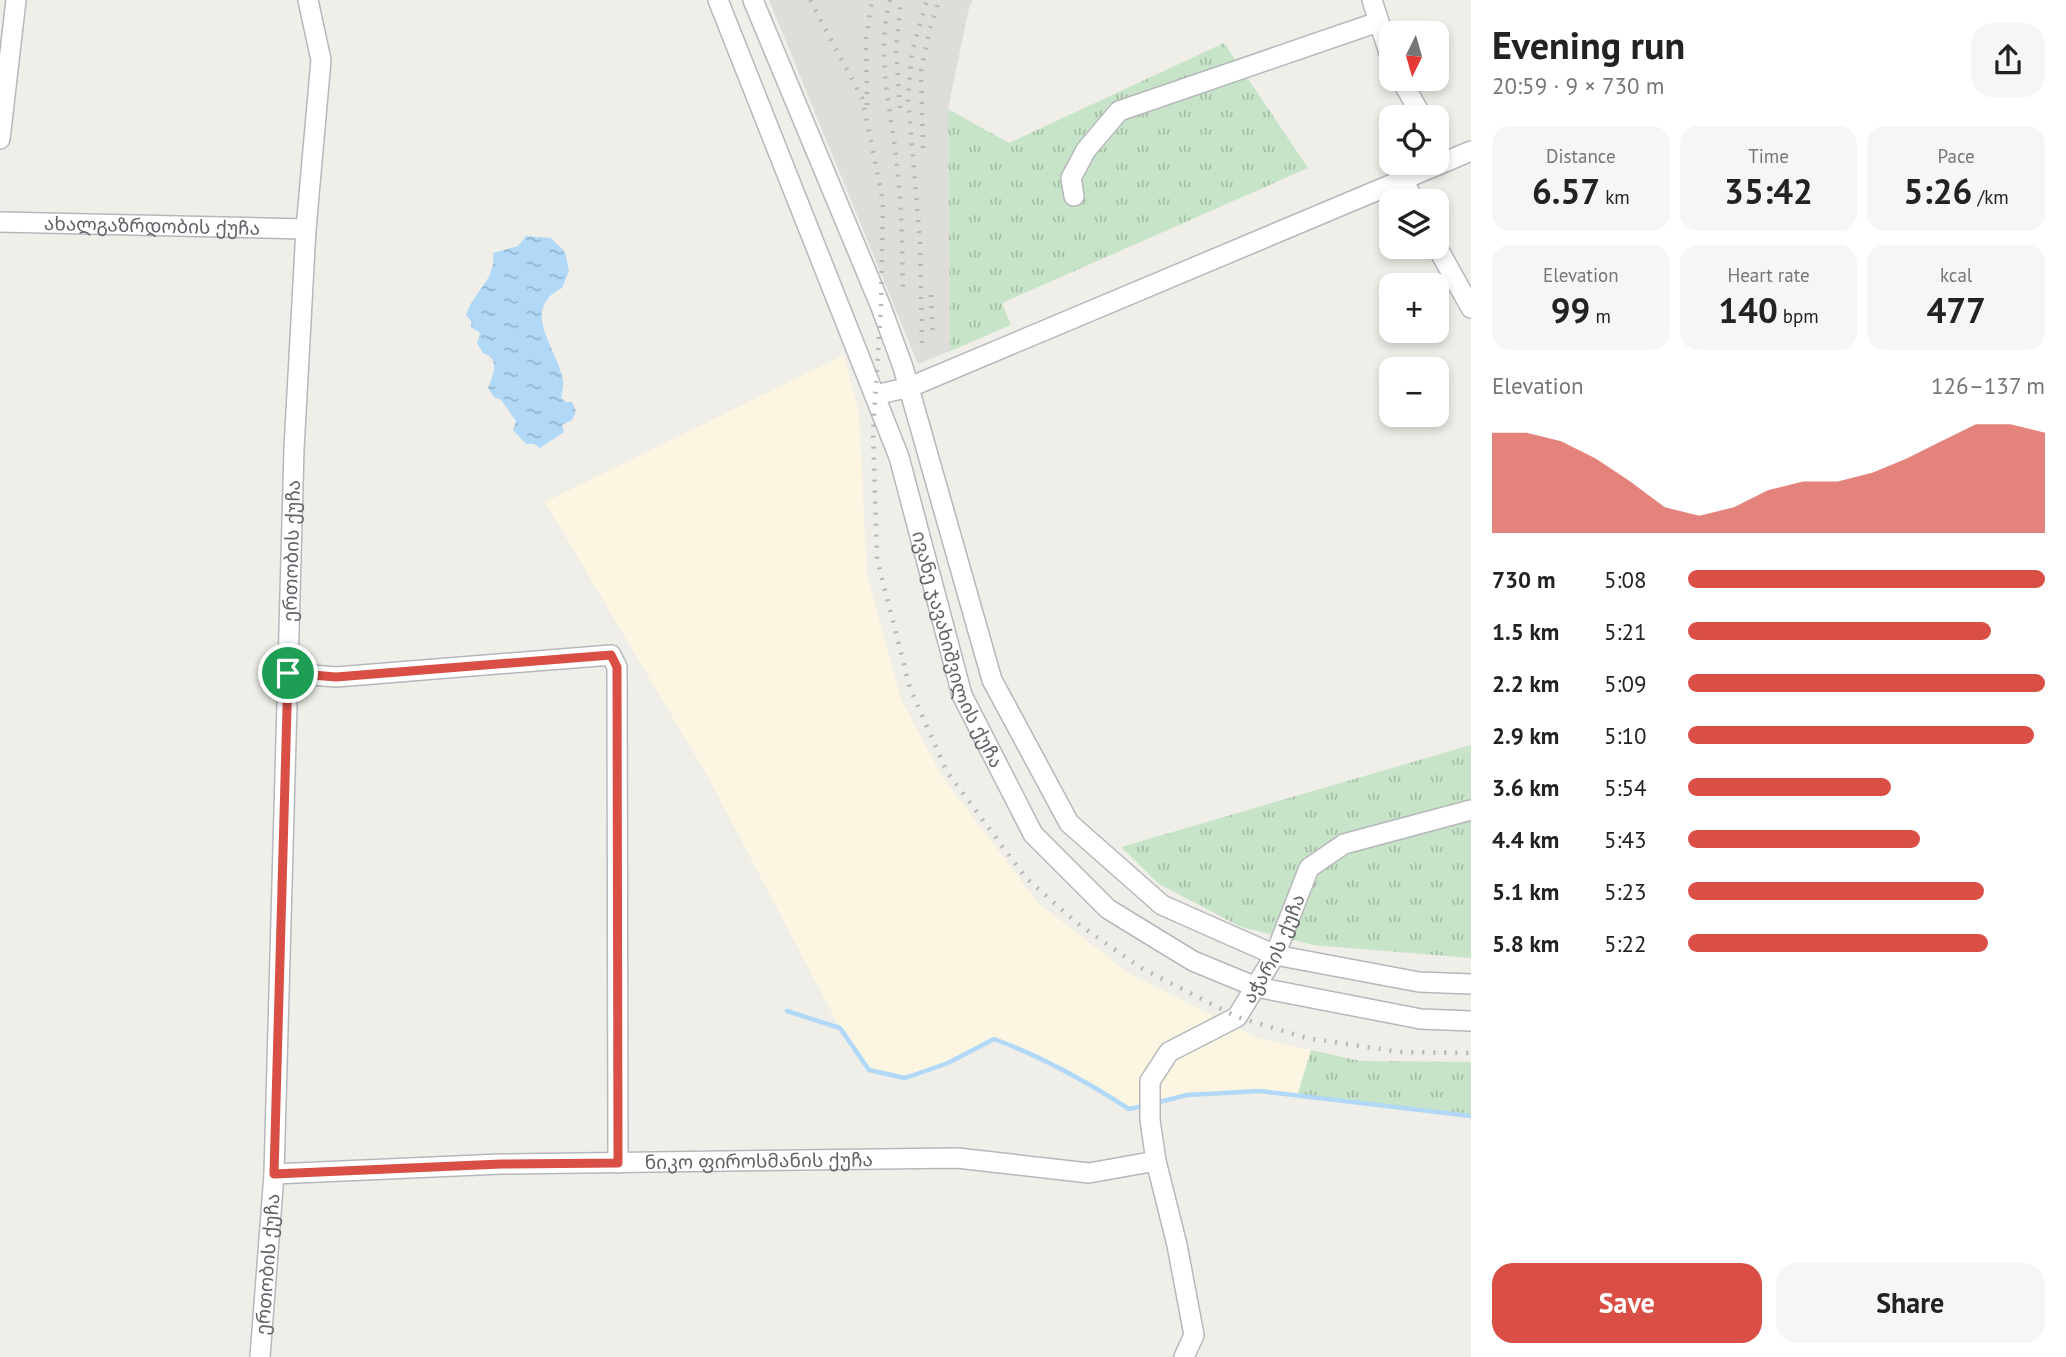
<!DOCTYPE html>
<html lang="en">
<head>
<meta charset="utf-8">
<style>
	body { margin:0; font-family:"PT Sans","Noto Sans Georgian",sans-serif; background:#f6f6f6; color:#222; height:100vh; display:flex; flex-direction:column; font-size:26px; white-space:nowrap }
	* { box-sizing:border-box; margin:0 }
	p { font-size:23px; color:#767676 }
	.icon { flex:none; width:38px; height:38px; fill:none; stroke:currentColor; stroke-width:2; stroke-linecap:round; stroke-linejoin:round }
	.map { position:relative; flex:1; overflow:hidden }
	.drawer { display:flex; flex-direction:column; background:#fff; width:595px }
	.drawer>* { flex:none }
	.needle { width:46px; rotate:185deg }
	.tools { position:absolute; left:1379px; top:21px; display:grid; gap:14px }
	.tools a { display:grid; place-items:center; width:70px; height:70px; border-radius:14px; background:#fff; box-shadow:0 4px 10px #0003; font-size:35px }
	.pin { position:absolute; display:grid; place-items:center; width:60px; height:60px; color:#fff; margin:-30px; border:4px solid #fff; border-radius:50%; box-shadow:0 2px 7px #0007 }
	.round { display:grid; place-items:center; flex:none; width:74px; height:74px; border-radius:21px; background:#f6f6f6 }
	.head { display:flex; align-items:center; justify-content:space-between; height:119px; padding:0 21px }
	h1 { font-size:38px; font-weight:700; line-height:52px }
	.figures { display:grid; grid-template-columns:repeat(3,1fr); gap:10px; height:119px; padding:7px 21px }
	.figures div { display:grid; align-content:center; border-radius:18px; background:#f6f6f6; text-align:center }
	.figures b { font-size:35px; font-weight:700 }
	.figures small { font-size:19px; font-weight:400 }
	.figures p { font-size:19px }
	.chart { height:196px; padding:14px 21px }
	.chart p { display:flex; justify-content:space-between }
	.chart svg { width:100%; height:126px; margin-top:7px; fill:#d94f45; opacity:.7 }
	.button { display:flex; gap:14px; margin-top:auto; padding:14px 21px }
	.button a { flex:1; height:80px; border-radius:21px; background:#d94f45; color:#fff; font-size:28px; font-weight:700; line-height:80px; text-align:center }
	.button a+a { background:#f6f6f6; color:#222 }
	ul { padding:0 21px; list-style:none; font-size:23px }
	li { display:grid; grid-template-columns:112px 84px 1fr; align-items:center; height:52px }
	li i { height:18px; border-radius:9px; background:#d94f45 }
	main { display:flex; flex:1; min-height:0 }
	.map>svg:first-child { display:block }
	.commercial { fill:#fbf5e2 }
	.industrial { fill:#dfddda }
	.grass { fill:url(#grass-tufts) }
	.water { fill:url(#water-ripples) }
	.lines { fill:none; stroke-linecap:round; stroke-linejoin:round }
	.stream { stroke:#b1d9f7; stroke-width:4.5 }
	.minor-casing { stroke:#b5b8bb; stroke-width:22 }
	.minor { stroke:#fff; stroke-width:19 }
	.rail { stroke:#b5b6b7; stroke-width:4.5; stroke-dasharray:2 9; stroke-linecap:butt }
	.route-casing { stroke:#fff; stroke-width:14 }
	.route { stroke:#d94f45; stroke-width:9 }
	.labels { text-anchor:middle; dominant-baseline:central; stroke-width:7; stroke-linejoin:round; paint-order:stroke }
	.street-label { font-size:19px; fill:#5f6367; stroke:#fff }
</style>
</head>
<body>
<main>
<div class="map">
<svg width="1471" height="1357" viewBox="0 0 1471 1357">
	<defs>
		<pattern id="grass-tufts" width="24" height="20" patternUnits="userSpaceOnUse" patternTransform="scale(1.75)"><rect width="24" height="20" fill="#c8e4c8"/><path d="M3 7l-1-3M5 7V3M7 7l1-3M15 17l-1-3M17 17v-4M19 17l1-3" fill="none" stroke="#a6bca6"/></pattern>
		<pattern id="water-ripples" width="26" height="14" patternUnits="userSpaceOnUse" patternTransform="scale(1.75)"><rect width="26" height="14" fill="#b1d9f7"/><path d="M2 4q2-2 4 0t4 0M15 11q2-2 4 0t4 0" fill="none" stroke="#93b4cc"/></pattern>
	</defs>
	<rect width="100%" height="100%" fill="#f0eee8"/>
	<!-- commercial -->
	<path class="commercial" d="M844 355 859 413 867 575 901 699 941 775 1038 903 1130 974 1260 1039 1311 1050 1297 1096 1260 1091 1187 1095 1129 1109 1076 1075 1030 1052 994 1039 948 1063 905 1078 869 1070 840 1028 708 777 545 502Z"/>
	<!-- industrial -->
	<path class="industrial" d="M769 0H973L969 8 948 109 950 351 918 364Z"/>
	<!-- grass -->
	<g class="grass">
		<path d="M1224 43 1308 168 1002 303 1011 325 950 351 948 109 1009 143Z"/>
		<path d="M1471 745V958L1314 945 1241 927 1159 884 1121 847Z"/>
		<path d="M1311 1050 1360 1061 1471 1062V1116L1297 1096Z"/>
	</g>
	<!-- water -->
	<path class="water" d="M526 236 551 238 565 252 569 271 562 288C518 310 559 350 563 381 564 386 562 393 561 398L566 402H572L576 411 572 420 562 425 564 432 540 448 534 444H526L513 430 516 421 501 400 494 397 488 388C493 375 501 359 483 353L477 343 480 333 471 327V321L466 315C473 292 497 279 493 253L518 246Z"/>
	<g class="lines">
		<!-- stream -->
		<g class="stream">
			<path d="M787 1011 840 1028 869 1070 905 1078 948 1063 994 1039C1043 1057 1086 1081 1129 1109L1143 1106"/>
			<path d="M1155 1103 1187 1095 1260 1091 1471 1116"/>
		</g>
		<defs>
			<g id="minor">
				<path id="s1" d="M718 0 899 457 962 695 1033 834 1108 909 1193 961 1256 987 1421 1019 1471 1021"/>
				<path d="M753 0 881 307 903 367 992 680 1069 823 1162 905 1275 955 1419 982 1471 984"/>
				<path d="M1372 0 1391 59"/>
				<path d="M1401 79 1422 117"/>
				<path d="M0 139 16 0"/>
				<path d="M1403 179 1414 201"/>
				<path d="M1074 196 1071 178 1086 150 1119 111 1378 22"/>
				<path id="s2" d="M0 222 306 229"/>
				<path d="M1437 247 1471 308"/>
				<path d="M875 395 910 387 1471 151"/>
				<path d="M288 673 336 677 611 655 617 667 618 1163"/>
				<path id="s3" d="M274 1174 501 1164 957 1158 1089 1173 1156 1161"/>
				<path id="s4" d="M260 1357 274 1174 294 449 306 229 321 60 308 0"/>
				<path id="s5" d="M1184 1357 1194 1335 1177 1245 1156 1161 1150 1120V1081L1169 1052 1237 1017 1275 955 1309 868 1344 844 1471 810"/>
			</g>
		</defs>
		<!-- minor casing -->
		<use href="#minor" class="minor-casing"/>
		<!-- minor -->
		<use href="#minor" class="minor"/>
		<!-- rail -->
		<g class="rail">
			<path d="M810 0 862 98 883 201 881 307 873 432 877 559 910 688 947 772 1026 878 1077 923 1141 968 1237 1017 1307 1038 1400 1052 1471 1053"/>
			<path d="M890 0C875 55 892 112 897 166 902 207 902 249 903 291"/>
			<path d="M867 105 866 39 872 0"/>
			<path d="M900 108 896 50 901 0"/>
			<path d="M923 148 921 71 929 32 939 0"/>
			<path d="M931 295 933 339"/>
			<path d="M922 343 920 242 908 98 912 52 927 0"/>
		</g>
	</g>
	<g class="lines">
		<defs>
			<path id="route" d="M611 655 617 667 618 1163 501 1164 274 1174 288 673 336 677Z"/>
		</defs>
		<!-- route casing -->
		<use href="#route" class="route-casing"/>
		<!-- route -->
		<use href="#route" class="route"/>
	</g>
	<g class="labels">
		<!-- street labels -->
		<g class="street-label">
			<text stroke="none"><textPath href="#s2" startOffset="152">ახალგაზრდობის ქუჩა</textPath></text>
			<text stroke="none"><textPath href="#s4" startOffset="807">ერთობის ქუჩა</textPath></text>
			<text stroke="none"><textPath href="#s1" startOffset="693">ივანე ჯავახიშვილის ქუჩა</textPath></text>
			<text stroke="none"><textPath href="#s5" startOffset="472">აჭარის ქუჩა</textPath></text>
			<text stroke="none"><textPath href="#s3" startOffset="485">ნიკო ფიროსმანის ქუჩა</textPath></text>
			<text stroke="none"><textPath href="#s4" startOffset="93">ერთობის ქუჩა</textPath></text>
		</g>
	</g>
</svg>
<div class="tools">
<a><svg class="needle" viewBox="-14 -14 28 28"><path d="M0-13l5 13h-10z" fill="#e53935"/><path d="M0 13l5-13h-10z" fill="#767676"/></svg></a>
<a><svg class="icon" aria-label="locate" viewBox="0 0 24 24"><circle cx="12" cy="12" r="6"/><path d="M12 2v4M12 18v4M2 12h4M18 12h4"/></svg></a>
<a><svg class="icon" aria-label="layers" viewBox="0 0 24 24"><path d="M12 4l9 5-9 5-9-5zM3 14l9 5 9-5"/></svg></a>
<a>+</a>
<a>−</a>
</div>
<div class="pin" style="left:288px;top:673px;background:#1e9e55"><svg class="icon" aria-label="arrive" viewBox="0 0 24 24"><path d="M6 21V4h12l-3 4 3 4H6"/></svg></div>
</div>
<section class="drawer">
<div class="head"><div><h1>Evening run</h1><p>20:59 · 9 × 730 m</p></div><a class="round"><svg class="icon" aria-label="share" viewBox="0 0 24 24"><path d="M12 15V3M7 8l5-5 5 5M5 13v7h14v-7"/></svg></a></div>
<div class="figures">
<div><p>Distance</p><b>6.57<small> km</small></b></div>
<div><p>Time</p><b>35:42</b></div>
<div><p>Pace</p><b>5:26<small> /km</small></b></div>
</div>
<div class="figures">
<div><p>Elevation</p><b>99<small> m</small></b></div>
<div><p>Heart rate</p><b>140<small> bpm</small></b></div>
<div><p>kcal</p><b>477</b></div>
</div>
<div class="chart"><p><span>Elevation</span>126–137 m</p>
<svg viewBox="0 0 160 44" preserveAspectRatio="none"><path d="M0 44V9L10 9L20 12L30 18L40 26L50 35L60 38L70 35L80 29L90 26L100 26L110 23L120 18L130 12L140 6L150 6L160 9V44z"/></svg>
</div>
<ul>
<li><b>730 m</b>5:08<i style="width:100%"></i></li>
<li><b>1.5 km</b>5:21<i style="width:85%"></i></li>
<li><b>2.2 km</b>5:09<i style="width:100%"></i></li>
<li><b>2.9 km</b>5:10<i style="width:97%"></i></li>
<li><b>3.6 km</b>5:54<i style="width:57%"></i></li>
<li><b>4.4 km</b>5:43<i style="width:65%"></i></li>
<li><b>5.1 km</b>5:23<i style="width:83%"></i></li>
<li><b>5.8 km</b>5:22<i style="width:84%"></i></li>
</ul>
<div class="button"><a>Save</a><a>Share</a></div>
</section>
</main>
</body>
</html>
